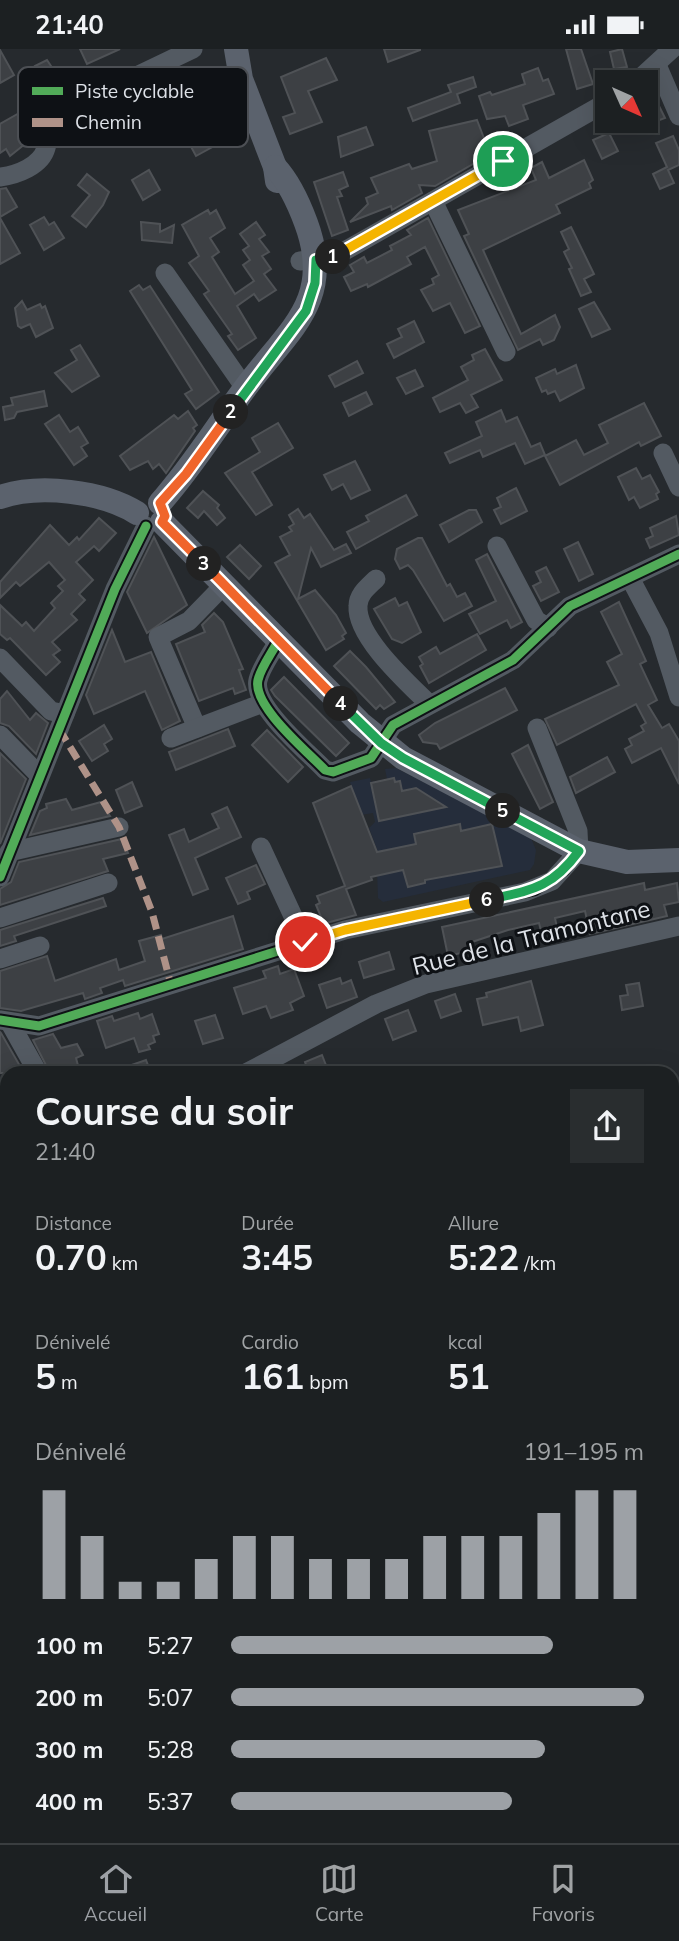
<!DOCTYPE html>
<html lang="fr">
<head>
<meta charset="utf-8">
<style>
	body { margin:0; font-family:Mulish,sans-serif; background:#292d2f; color:#f1f3f6; height:100vh; display:flex; flex-direction:column; font-size:26px; white-space:nowrap }
	* { box-sizing:border-box; margin:0 }
	p { font-size:23px; color:#a0a3a5 }
	.icon { flex:none; width:38px; height:38px; fill:none; stroke:currentColor; stroke-width:2; stroke-linecap:round; stroke-linejoin:round }
	.map { position:relative; flex:1; overflow:hidden }
	.side { position:absolute; left:0px; top:1017px; width:679px; height:779px; display:flex; flex-direction:column; background:#1c2022; border-radius:21px 21px 0 0; box-shadow:0 7px 28px #0002,0 0 0 2px #3a3e40 }
	.side>* { flex:none }
	.needle { width:46px; rotate:135deg }
	.fabs { position:absolute; left:595px; top:21px; display:grid; gap:14px }
	.fabs a { display:grid; place-items:center; width:63px; height:63px; border-radius:0px; background:#1c2022; box-shadow:0 7px 28px #0002,0 0 0 2px #3a3e40; font-size:35px }
	.pin { position:absolute; display:grid; place-items:center; width:60px; height:60px; color:#fff; margin:-30px; border:4px solid #fff; border-radius:50%; box-shadow:0 2px 7px #0007 }
	.km { position:absolute; width:35px; height:35px; margin:-18px; border-radius:50%; background:#222; color:#fff; font-size:19px; line-height:35px; text-align:center }
	.round { display:grid; place-items:center; flex:none; width:74px; height:74px; border-radius:0px; background:#292d2f }
	.overview { display:flex; align-items:center; justify-content:space-between; height:119px; padding:0 35px }
	h1 { font-size:38px; font-weight:700; line-height:52px }
	.stats { display:grid; grid-template-columns:repeat(3,1fr); gap:10px; height:119px; padding:7px 35px }
	.stats div { display:grid; align-content:center }
	.stats b { font-size:35px; font-weight:700 }
	.stats small { font-size:19px; font-weight:400 }
	.stats p { font-size:19px }
	.chart { height:196px; padding:14px 35px }
	.chart p { display:flex; justify-content:space-between }
	.chart svg { width:100%; height:126px; margin-top:7px; stroke:#9da1a6; stroke-width:6 }
	ul { padding:0 35px; list-style:none; font-size:23px }
	li { display:grid; grid-template-columns:112px 84px 1fr; align-items:center; height:52px }
	li i { height:18px; border-radius:9px; background:#9da1a6 }
	.status { display:flex; justify-content:space-between; align-items:center; height:49px; padding:0 35px; background:#1c2022; direction:ltr }
	.status svg { height:19px; fill:currentColor }
	.dock { display:flex; justify-content:space-around; align-items:center; height:98px; border-top:2px solid #3a3e40; background:#1c2022; font-size:19px; color:#a0a3a5 }
	.dock a { display:grid; justify-items:center; gap:4px }
	.dock .selected { color:#9da1a6 }
	.map>svg:first-child { display:block }
	.built { fill:#252d3b }
	.building { fill:#3d4044; stroke:#4f5256; stroke-width:2 }
	.lines { fill:none; stroke-linecap:round; stroke-linejoin:round }
	.minor { stroke:#535a62; stroke-width:19 }
	.major { stroke:#5b626d; stroke-width:24 }
	.quiet { stroke:#af9288; stroke-width:7; stroke-dasharray:14 7; stroke-linecap:butt }
	.cycleway-casing { stroke:#0e1115; stroke-width:13 }
	.cycleway { stroke:#51ab58; stroke-width:9 }
	.split-1-casing { stroke:#fff; stroke-width:14 }
	.split-2-casing { stroke:#fff; stroke-width:14 }
	.split-3-casing { stroke:#fff; stroke-width:14 }
	.split-4-casing { stroke:#fff; stroke-width:14 }
	.split-5-casing { stroke:#fff; stroke-width:14 }
	.split-6-casing { stroke:#fff; stroke-width:14 }
	.split-7-casing { stroke:#fff; stroke-width:14 }
	.split-1 { stroke:#f5b400; stroke-width:9 }
	.split-2 { stroke:#22a559; stroke-width:9 }
	.split-3 { stroke:#f0652b; stroke-width:9 }
	.split-4 { stroke:#f0652b; stroke-width:9 }
	.split-5 { stroke:#22a559; stroke-width:9 }
	.split-6 { stroke:#22a559; stroke-width:9 }
	.split-7 { stroke:#f5b400; stroke-width:9 }
	.labels { text-anchor:middle; dominant-baseline:central; stroke-width:6; stroke-linejoin:round; paint-order:stroke }
	.street-label { font-size:24px; fill:#dde1e7; stroke:#0e1115 }
	.key { fill:#0e1115; stroke:#4c4f54; stroke-width:2 }
	.key-label { font-size:19px; fill:#dde1e7 }
</style>
</head>
<body>
<div class="status"><b>21:40</b><svg viewBox="0 0 49 12"><path d="M0 12V9h3v3zM5 12V6h3v6zM10 12V3h3v9zM15 12V0h3v12zM26 1h20v11H26zM47 4h2v5h-2z"/></svg></div>
<div class="map">
<svg width="679" height="1794" viewBox="0 0 679 1794">
	<rect width="100%" height="100%" fill="#262a2e"/>
	<!-- built -->
	<path class="built" d="M396 719 531 789 536 801 534 815 530 821 383 853 378 849 377 822 371 806 378 803 369 779 375 773 373 764 361 766 350 733 370 729 371 733 387 730 385 720Z"/>
	<!-- building -->
	<g class="building">
		<path d="M80 0H120L87 15Z"/>
		<path d="M384 0H420V1L388 13Z"/>
		<path d="M566 0H581L593 35 577 40Z"/>
		<path d="M622 0 627 18 614 20 610 3Z"/>
		<path d="M0 1 14 26 0 34Z"/>
		<path d="M326 9 337 31 308 42 322 73 290 85 283 68 295 64 281 28Z"/>
		<path d="M47 11 65 38 44 47 35 31 41 27 35 17Z"/>
		<path d="M538 19 543 32 548 30 554 45 523 56 528 70 509 77 505 67 487 70 479 47 490 43 492 46 525 35 522 25Z"/>
		<path d="M473 28 476 38 457 45 460 54 413 72 408 59 451 43 448 36Z"/>
		<path d="M657 53 665 69 646 76V59Z"/>
		<path d="M21 63 34 85 29 88 30 91 10 107 6 100 0 104V75Z"/>
		<path d="M201 71 214 97 196 107 182 81Z"/>
		<path d="M477 71 490 105 435 137 419 136 422 144 392 161 391 157 350 173 368 155 366 149 378 144 371 129 409 115 412 120 437 112 429 82Z"/>
		<path d="M366 78 373 96 341 108 338 88Z"/>
		<path d="M609 84 618 102 602 110 593 91Z"/>
		<path d="M673 87 679 101V116L668 121 674 134 660 140 653 125 667 118 656 94Z"/>
		<path d="M584 111 593 131 589 134 591 139 556 156 560 164 483 201 521 285 555 266 560 278 554 291 543 296 540 290 518 301 464 187 469 185 458 161 536 131 531 119 542 113 549 129Z"/>
		<path d="M149 121 160 141 143 151 132 131Z"/>
		<path d="M343 123 348 137 339 141 342 147 337 148 348 181 332 187 314 133Z"/>
		<path d="M87 125 109 143 103 156 86 178 72 167 90 146 78 136Z"/>
		<path d="M6 139 17 158 0 168V140Z"/>
		<path d="M208 161 210 165 216 161 225 179 210 189 219 203 212 208 235 245 254 232 243 216 250 211 243 201 249 197 240 185 256 173 265 186 259 190 269 203 262 207 271 220 264 225 276 241 259 252 254 245 237 257 256 289 238 301 228 287 232 285 204 245 209 242 189 214 199 207 182 176Z"/>
		<path d="M44 168 49 176 54 173 64 189 44 201 30 176Z"/>
		<path d="M0 169 20 204 0 215Z"/>
		<path d="M428 169 480 277 465 284 450 254 433 262 421 241 434 235 432 230 439 226 425 198 407 208 411 215 368 238 367 235 351 242 344 228 354 223 350 216 364 208 367 214 392 201 390 197 411 186 407 181Z"/>
		<path d="M141 173 160 175V183L174 176 172 194 142 191Z"/>
		<path d="M571 178 594 225 584 230 591 243 581 247 569 220 572 219 564 203 569 200 561 183Z"/>
		<path d="M139 236 143 241 150 237 219 343 196 360 185 345 192 341 130 242Z"/>
		<path d="M22 252 27 261 40 255 42 259 45 257 53 279 36 288 30 275 21 279 18 277 15 259Z"/>
		<path d="M594 253 610 280 592 288 579 260Z"/>
		<path d="M414 272 424 293 394 309 387 295 402 288 398 280Z"/>
		<path d="M80 296 99 327 72 343 55 324 77 311 71 301Z"/>
		<path d="M485 300 502 331 471 346 478 358 466 364 460 354 440 363 433 349 468 331 461 318 474 311 472 306Z"/>
		<path d="M357 312 363 324 335 338 329 327Z"/>
		<path d="M576 316 584 339 560 352 555 342 548 345 546 341 542 343 536 329 555 320 557 325Z"/>
		<path d="M415 321 423 337 406 345 397 329Z"/>
		<path d="M44 342 47 357 17 363 14 369 5 371 3 358 13 356 11 349Z"/>
		<path d="M366 343 372 355 349 367 343 354Z"/>
		<path d="M644 354 661 387 641 397 639 393 560 436 545 407 576 391 584 406 608 394 599 376Z"/>
		<path d="M501 361 506 373 517 368 531 398 540 394 545 406 525 415 515 394 483 408 480 401 450 414 445 404 482 387 476 373Z"/>
		<path d="M188 362 197 376 193 379 195 382 166 424 159 415 153 420 148 412 130 421 120 407 174 366 178 370Z"/>
		<path d="M59 366 70 383 78 378 88 394 81 398 87 407 74 416 45 375Z"/>
		<path d="M278 374 293 399 252 423 272 456 256 466 225 424 260 403 252 389Z"/>
		<path d="M355 412 370 441 351 450 343 435 332 441 324 426Z"/>
		<path d="M636 419 642 430 650 426 659 443 656 445 658 450 640 459 634 448 629 451 618 428Z"/>
		<path d="M516 439 527 462 501 475 494 461 501 458 497 449Z"/>
		<path d="M203 442 219 456 217 459 225 469 217 476 204 462 198 469 187 459Z"/>
		<path d="M406 446 417 466 356 500 347 483 369 472 366 467Z"/>
		<path d="M298 460 304 469 310 465 334 501 346 495 351 504 321 518 311 499 298 550 315 541 336 566 346 584 342 587 344 590 326 601 275 514 290 506 280 488 292 482 289 478 294 475 289 466Z"/>
		<path d="M469 461H476L482 473 449 493 440 476Z"/>
		<path d="M676 467 679 486 650 499 646 490 653 487 650 479Z"/>
		<path d="M99 469 116 484 99 502 94 497 76 513 93 531 79 545 85 551 71 565 77 571 52 593 60 601 53 606 60 613 46 626 10 589 7 591 0 585V556L22 577 26 573 34 582 55 559 51 554 63 542 58 537 65 531 49 513 20 537 16 533 0 549V533L50 476 69 496 77 488 79 491Z"/>
		<path d="M154 488 187 556 147 584 127 543Z"/>
		<path d="M418 489H422L447 537 450 535 457 548 465 544 472 557 444 572 413 521 408 516 400 520 395 510 397 500Z"/>
		<path d="M578 493 593 525 579 532 564 500Z"/>
		<path d="M240 496 261 517 249 530 227 508Z"/>
		<path d="M487 505 522 573 511 579 507 571 480 585 469 565 496 552 476 511Z"/>
		<path d="M546 518 559 543 541 552 533 537 541 533 536 523Z"/>
		<path d="M395 549 399 557 407 553 421 583 402 594 392 590 374 560Z"/>
		<path d="M619 553 646 612 640 615 657 651 648 656 662 679 669 675 679 692V735L661 699 632 714 625 700 632 696 629 690 644 682 641 677 646 674 636 655 557 696 545 670 619 636 607 613 622 605 601 563Z"/>
		<path d="M214 564 223 573 243 620 239 621 246 641 235 645 233 639 199 652 176 595 205 583 202 576Z"/>
		<path d="M112 581 125 613 151 603 180 672 162 681 145 642 94 665 86 646Z"/>
		<path d="M477 585 486 601 429 634 420 617 423 615 419 608 436 598 440 605Z"/>
		<path d="M350 602 366 618 395 653 384 660 380 656 376 660 334 617Z"/>
		<path d="M284 628 349 694 336 707 275 647 271 641Z"/>
		<path d="M505 639 517 661 440 700 437 695 423 693 419 686 435 674Z"/>
		<path d="M7 642 30 671 36 664 48 674 36 705 9 677 0 674V650Z"/>
		<path d="M104 676 112 690 104 695 108 702 92 712 79 692Z"/>
		<path d="M228 680 235 697 176 721 169 703Z"/>
		<path d="M267 681 303 718 288 733 252 696Z"/>
		<path d="M528 696 553 753 540 760 512 705Z"/>
		<path d="M0 704 26 730 0 795Z"/>
		<path d="M607 708 615 723 576 744 570 728Z"/>
		<path d="M394 729 395 733 400 732 402 742 416 739 446 758 379 772 371 734Z"/>
		<path d="M132 733 142 757 125 764 116 741Z"/>
		<path d="M351 737 377 803 416 795 414 785 460 775 461 782 492 775 502 817 425 831V834L408 838 403 821 371 828 372 831 346 840 356 866 315 877 313 871 321 868 316 856 320 854 317 847 345 837 313 754Z"/>
		<path d="M66 750 72 761 101 753 110 767 30 786 40 762 47 759 46 755Z"/>
		<path d="M227 758 241 788 195 809 208 840 193 846 169 786 184 780 189 793 219 779 212 765Z"/>
		<path d="M122 790 128 804 103 810 108 822 0 856V840L11 833 19 813Z"/>
		<path d="M256 816 265 835 247 843 250 850 238 855 226 829Z"/>
		<path d="M644 834 645 841 677 834 679 853 664 856 667 867 590 885 585 862 555 869 557 879 541 882 539 874 508 881 472 893 473 897 465 900V903L448 907 442 878Z"/>
		<path d="M103 849 106 857 14 887 16 892 0 897V881Z"/>
		<path d="M233 867 243 900 125 937 123 931 100 939 102 944 85 950 83 944 21 962 0 959V922L47 907 55 932 116 910 119 921 145 912 139 892 161 886 162 890Z"/>
		<path d="M389 903 394 920 364 929 359 913Z"/>
		<path d="M278 917 280 925 294 920 304 947 290 954 293 961 271 969 266 957 243 965 234 939 266 929 263 922Z"/>
		<path d="M340 929 342 935 351 931 357 948 327 959 319 936Z"/>
		<path d="M531 932 543 976 521 982 518 968 483 976 477 950 487 948 486 944Z"/>
		<path d="M639 934 643 957 622 961 620 947 628 946 626 936Z"/>
		<path d="M455 945 461 962 441 969 435 952Z"/>
		<path d="M408 961 416 982 393 991 385 970Z"/>
		<path d="M138 964 140 970 152 965 159 985 153 987 155 993 148 996 150 1000 139 1003 134 989 106 999 97 972 112 967 114 972Z"/>
		<path d="M215 966 223 989 203 995 195 972Z"/>
		<path d="M0 983 1 984 24 1024H0Z"/>
		<path d="M53 985 61 999 77 995 83 1006 76 1009 80 1024H50L33 991Z"/>
		<path d="M322 1006 329 1024H309L305 1013Z"/>
		<path d="M146 1011 151 1024H114V1022Z"/>
	</g>
	<g class="lines">
		<!-- minor -->
		<g class="minor">
			<path d="M657 16 679 67"/>
			<path d="M636 33 672 0"/>
			<path d="M0 128C17 126 41 117 46 99 49 88 48 75 55 66L193 0"/>
			<path d="M433 152 506 303"/>
			<path d="M300 212 334 208 607 53"/>
			<path d="M165 224 245 339"/>
			<path d="M663 404 679 438"/>
			<path d="M497 497 536 571 548 579"/>
			<path d="M630 529 659 584 679 648"/>
			<path d="M376 530C368 538 358 545 358 557 356 588 408 634 429 655"/>
			<path d="M278 592C272 604 261 618 258 631 252 657 308 703 325 721L333 723 371 709 393 676 513 611 570 557 679 505"/>
			<path d="M0 609 51 662 65 665"/>
			<path d="M197 679 158 588 189 572 224 536"/>
			<path d="M0 686 40 727"/>
			<path d="M171 689 263 654"/>
			<path d="M261 798 305 893"/>
			<path d="M9 803 119 778"/>
			<path d="M0 828 115 540 146 477"/>
			<path d="M0 869 108 834"/>
			<path d="M0 910 40 897"/>
			<path d="M0 971 39 977 345 881 525 843 552 832 579 802 578 782 537 679"/>
			<path d="M10 974 38 1024"/>
			<path d="M246 1024 376 955 426 935 679 877"/>
			<path d="M0 1068 7 1081"/>
			<path d="M0 1134 7 1130"/>
			<path d="M0 1180 7 1177"/>
			<path d="M672 1690 679 1688"/>
			<path d="M193 1788 199 1794"/>
			<path d="M613 1788 616 1794"/>
			<path d="M139 1794 149 1788"/>
			<path d="M508 1794 517 1788"/>
		</g>
		<!-- major -->
		<g class="major">
			<path d="M236 0 241 30 275 118 277 132"/>
			<path d="M0 448C39 435 102 442 137 464"/>
			<path d="M160 454C193 417 217 377 246 338 288 281 335 252 306 174 299 155 289 133 275 118"/>
			<path d="M162 473 360 674 403 709 579 802 627 813 679 811"/>
		</g>
		<!-- quiet -->
		<g class="quiet">
			<path d="M59 680 119 778 152 863 171 936"/>
			<path d="M672 1078 679 1076"/>
			<path d="M0 1320H7"/>
			<path d="M0 1412 7 1408"/>
		</g>
		<defs>
			<g id="cycleway">
				<path d="M278 592C272 604 261 618 258 631 252 657 308 703 325 721L333 723 371 709 393 676 513 611 570 557 679 505"/>
				<path d="M0 828 115 540 146 477"/>
				<path d="M0 971 39 977 345 881 534 841 564 821 579 802"/>
			</g>
		</defs>
		<!-- cycleway casing -->
		<use href="#cycleway" class="cycleway-casing"/>
		<!-- cycleway -->
		<use href="#cycleway" class="cycleway"/>
	</g>
	<g class="lines">
		<defs>
			<path id="split-1" d="M333 208 503 112"/>
			<path id="split-2" d="M231 363 306 262 315 234 316 211 333 208"/>
			<path id="split-3" d="M204 515 162 473 165 467 160 454 186 425 231 363"/>
			<path id="split-4" d="M204 515 341 655"/>
			<path id="split-5" d="M341 655 381 694 403 709 503 762"/>
			<path id="split-6" d="M487 851C531 841 551 840 579 802L503 762"/>
			<path id="split-7" d="M305 893 345 881 487 851"/>
		</defs>
		<!-- split-1 casing -->
		<use href="#split-1" class="split-1-casing"/>
		<!-- split-2 casing -->
		<use href="#split-2" class="split-2-casing"/>
		<!-- split-3 casing -->
		<use href="#split-3" class="split-3-casing"/>
		<!-- split-4 casing -->
		<use href="#split-4" class="split-4-casing"/>
		<!-- split-5 casing -->
		<use href="#split-5" class="split-5-casing"/>
		<!-- split-6 casing -->
		<use href="#split-6" class="split-6-casing"/>
		<!-- split-7 casing -->
		<use href="#split-7" class="split-7-casing"/>
		<!-- split-1 -->
		<use href="#split-1" class="split-1"/>
		<!-- split-2 -->
		<use href="#split-2" class="split-2"/>
		<!-- split-3 -->
		<use href="#split-3" class="split-3"/>
		<!-- split-4 -->
		<use href="#split-4" class="split-4"/>
		<!-- split-5 -->
		<use href="#split-5" class="split-5"/>
		<!-- split-6 -->
		<use href="#split-6" class="split-6"/>
		<!-- split-7 -->
		<use href="#split-7" class="split-7"/>
	</g>
	<g class="labels">
		<!-- street labels -->
		<g class="street-label">
			<text transform="translate(531 888) rotate(-14)">Rue de la Tramontane</text>
		</g>
	</g>
	<!-- legend -->
	<rect x="18" y="18" width="230" height="80" rx="10" class="key"/>
	<rect x="32" y="38" width="31" height="8" fill="#51ab58"/>
	<rect x="32" y="69" width="31" height="9" fill="#af9288"/>
	<g class="key-label">
		<text x="75" y="49">Piste cyclable</text>
		<text x="75" y="80">Chemin</text>
	</g>
</svg>
<div class="fabs">
<a><svg class="needle" viewBox="-14 -14 28 28"><path d="M0-13l5 13h-10z" fill="#e53935"/><path d="M0 13l5-13h-10z" fill="#a0a3a5"/></svg></a>
</div>
<div class="pin" style="left:503px;top:112px;background:#1e9e55"><svg class="icon" aria-label="arrive" viewBox="0 0 24 24"><path d="M6 21V4h12l-3 4 3 4H6"/></svg></div>
<div class="pin" style="left:305px;top:893px;background:#d93025"><svg class="icon" aria-label="check" viewBox="0 0 24 24"><path d="M5 12l5 5 9-10"/></svg></div>
<b class="km" style="left:333px;top:208px">1</b>
<b class="km" style="left:231px;top:363px">2</b>
<b class="km" style="left:204px;top:515px">3</b>
<b class="km" style="left:341px;top:655px">4</b>
<b class="km" style="left:503px;top:762px">5</b>
<b class="km" style="left:487px;top:851px">6</b>
<section class="side">
<div class="overview"><div><h1>Course du soir</h1><p>21:40</p></div><a class="round"><svg class="icon" aria-label="share" viewBox="0 0 24 24"><path d="M12 15V3M7 8l5-5 5 5M5 13v7h14v-7"/></svg></a></div>
<div class="stats">
<div><p>Distance</p><b>0.70<small> km</small></b></div>
<div><p>Durée</p><b>3:45</b></div>
<div><p>Allure</p><b>5:22<small> /km</small></b></div>
</div>
<div class="stats">
<div><p>Dénivelé</p><b>5<small> m</small></b></div>
<div><p>Cardio</p><b>161<small> bpm</small></b></div>
<div><p>kcal</p><b>51</b></div>
</div>
<div class="chart"><p><span>Dénivelé</span>191–195 m</p>
<svg viewBox="0 0 160 44" preserveAspectRatio="none"><path d="M5 44V6M15 44V22M25 44V38M35 44V38M45 44V30M55 44V22M65 44V22M75 44V30M85 44V30M95 44V30M105 44V22M115 44V22M125 44V22M135 44V14M145 44V6M155 44V6"/></svg>
</div>
<ul>
<li><b>100 m</b>5:27<i style="width:78%"></i></li>
<li><b>200 m</b>5:07<i style="width:100%"></i></li>
<li><b>300 m</b>5:28<i style="width:76%"></i></li>
<li><b>400 m</b>5:37<i style="width:68%"></i></li>
</ul>
</section>
</div>
<nav class="dock">
<a class="selected"><svg class="icon" aria-label="home" viewBox="0 0 24 24"><path d="M3 11l9-7 9 7M6 9v11h12V9"/></svg>Accueil</a>
<a><svg class="icon" aria-label="map" viewBox="0 0 24 24"><path d="M3 6l6-2 6 2 6-2v14l-6 2-6-2-6 2zM9 4v14M15 6v14"/></svg>Carte</a>
<a><svg class="icon" aria-label="saved" viewBox="0 0 24 24"><path d="M7 4h10v16l-5-4-5 4z"/></svg>Favoris</a>
</nav>
</body>
</html>
